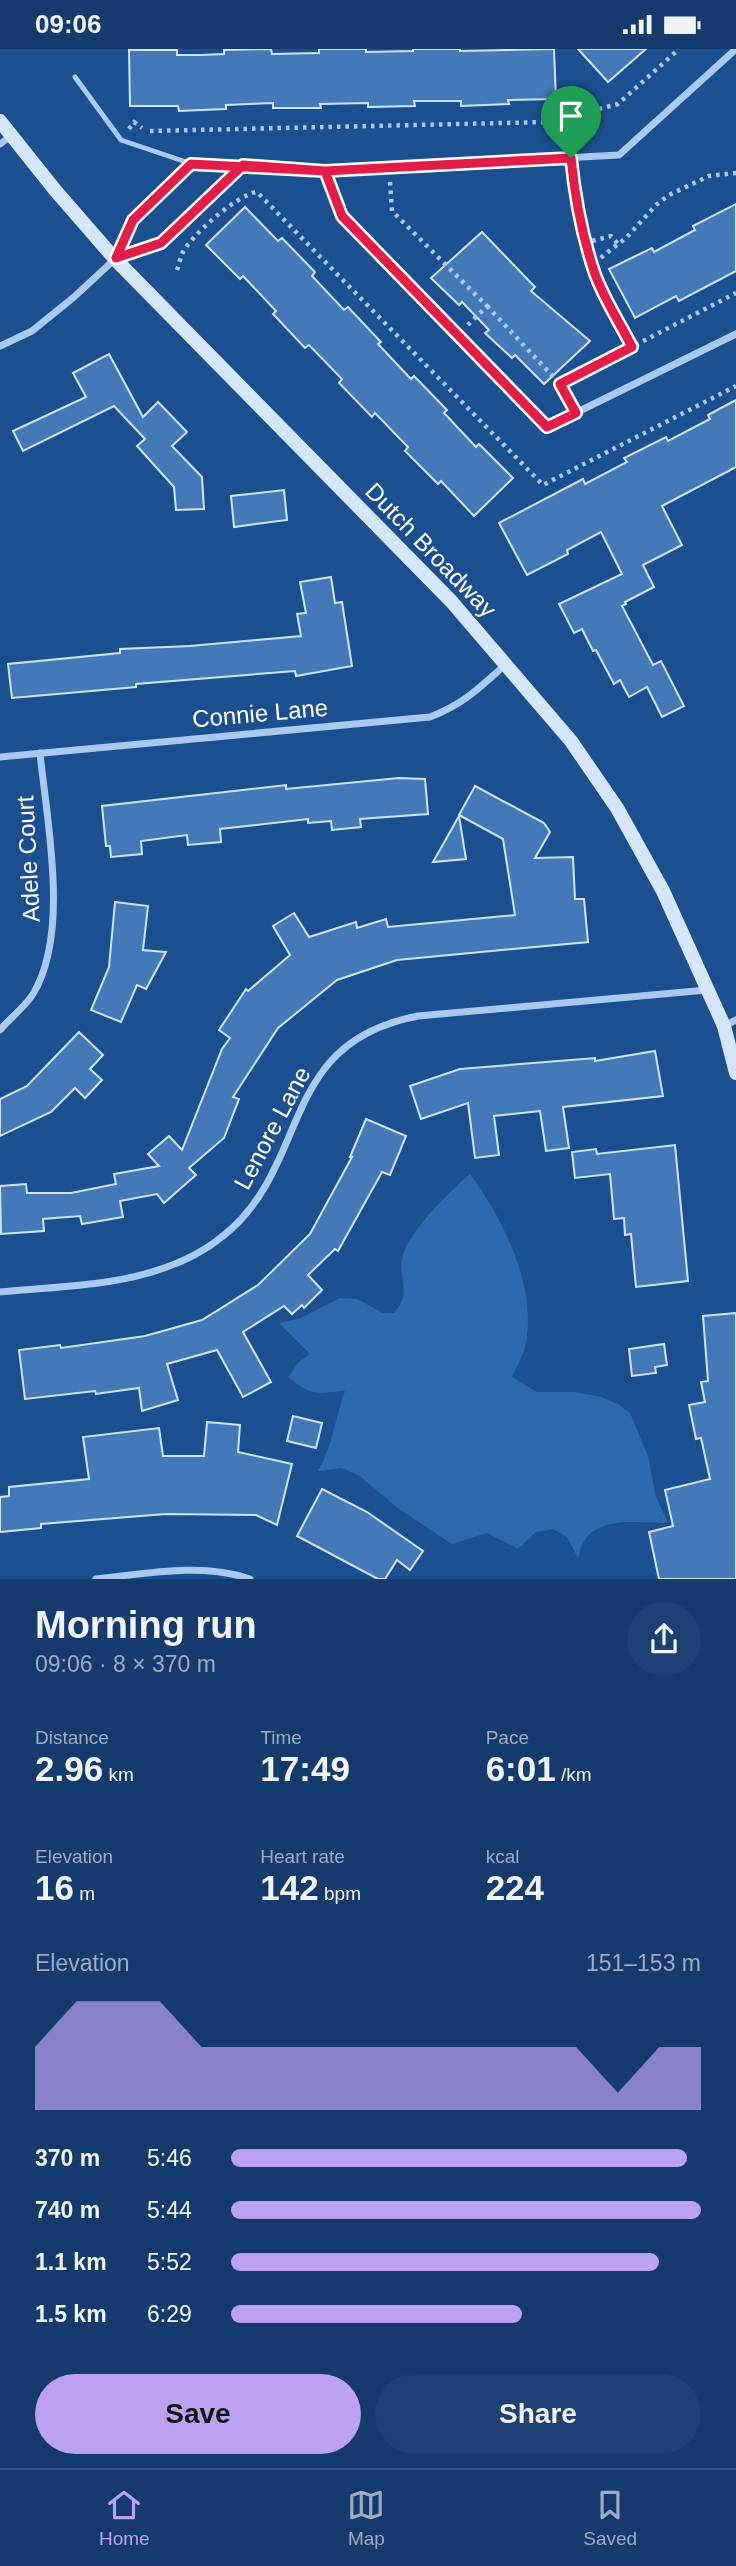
<!DOCTYPE html>
<html lang="en">
<head>
<meta charset="utf-8">
<style>
	body { margin:0; font-family:Arial,sans-serif; background:#1d4271; color:#f1f3f6; height:100vh; display:flex; flex-direction:column; font-size:26px; white-space:nowrap }
	* { box-sizing:border-box; margin:0 }
	p { font-size:23px; color:#9dadc1 }
	.icon { flex:none; width:38px; height:38px; fill:none; stroke:currentColor; stroke-width:2; stroke-linecap:round; stroke-linejoin:round }
	.map { position:relative; height:1530px; overflow:hidden }
	.drawer { display:flex; flex-direction:column; background:#143b6b; flex:1 }
	.drawer>* { flex:none }
	.pin { position:absolute; display:grid; place-items:center; width:60px; height:60px; color:#fff; margin:-72px -30px; border-radius:50% 50% 50% 0; rotate:-45deg; box-shadow:0 0 7px #0007 }
	.pin .icon { rotate:45deg }
	.round { display:grid; place-items:center; flex:none; width:74px; height:74px; border-radius:37px; background:#1d4271 }
	.summary { display:flex; align-items:center; justify-content:space-between; height:119px; padding:0 35px }
	h1 { font-size:38px; font-weight:700; line-height:52px }
	.figures { display:grid; grid-template-columns:repeat(3,1fr); gap:10px; height:119px; padding:7px 35px }
	.figures div { display:grid; align-content:center }
	.figures b { font-size:35px; font-weight:700 }
	.figures small { font-size:19px; font-weight:400 }
	.figures p { font-size:19px }
	.chart { height:196px; padding:14px 35px }
	.chart p { display:flex; justify-content:space-between }
	.chart svg { width:100%; height:126px; margin-top:7px; fill:#bca0f2; opacity:.7 }
	.button { display:flex; gap:14px; margin-top:auto; padding:14px 35px }
	.button a { flex:1; height:80px; border-radius:42px; background:#bca0f2; color:#111; font-size:28px; font-weight:700; line-height:80px; text-align:center }
	.button a+a { background:#1d4271; color:#f1f3f6 }
	ul { padding:0 35px; list-style:none; font-size:23px }
	li { display:grid; grid-template-columns:112px 84px 1fr; align-items:center; height:52px }
	li i { height:18px; border-radius:9px; background:#bca0f2 }
	.status { display:flex; justify-content:space-between; align-items:center; height:49px; padding:0 35px; background:#143b6b; direction:ltr }
	.status svg { height:19px; fill:currentColor }
	.menu { display:flex; justify-content:space-around; align-items:center; height:98px; border-top:2px solid #33557e; background:#143b6b; font-size:19px; color:#9dadc1 }
	.menu a { display:grid; justify-items:center; gap:4px }
	.menu .selected { color:#bca0f2 }
	.map>svg:first-child { display:block }
	.green { fill:#2e69ad }
	.building { fill:#4478b7; stroke:#cfe3fa; stroke-width:2 }
	.lines { fill:none; stroke-linecap:round; stroke-linejoin:round }
	.path { stroke:#a9c9ee; stroke-width:4.5; stroke-dasharray:3.5 5; stroke-linecap:butt }
	.lane { stroke:#a9c9ee; stroke-width:5 }
	.street { stroke:#a9c9ee; stroke-width:7 }
	.secondary { stroke:#d6e6fa; stroke-width:14 }
	.route-casing { stroke:#fff; stroke-width:14 }
	.route { stroke:#e11d48; stroke-width:9 }
	.labels { text-anchor:middle; dominant-baseline:central; stroke-width:5; stroke-linejoin:round; paint-order:stroke }
	.street-label { font-size:24px; fill:#fff; stroke:#1b4f8f }
</style>
</head>
<body>
<div class="status"><b>09:06</b><svg viewBox="0 0 49 12"><path d="M0 12V9h3v3zM5 12V6h3v6zM10 12V3h3v9zM15 12V0h3v12zM26 1h20v11H26zM47 4h2v5h-2z"/></svg></div>
<div class="map">
<svg width="736" height="1530" viewBox="0 0 736 1530">
	<rect width="100%" height="100%" fill="#1b4f8f"/>
	<!-- green -->
	<path class="green" d="M470 1125C502 1168 534 1232 527 1287 526 1301 518 1316 512 1328L537 1343H574L601 1348 618 1355 630 1364 648 1407 656 1448 668 1474C644 1474 604 1467 587 1488 582 1494 580 1501 578 1509L567 1488 553 1480 536 1483 518 1500 487 1484 452 1495 399 1460 361 1428 342 1419 318 1422C333 1396 335 1369 345 1342 317 1344 312 1348 288 1328L299 1313 310 1305 279 1274 301 1269 340 1249 357 1250 383 1264H394C414 1241 396 1230 403 1206 411 1180 449 1143 470 1125Z"/>
	<!-- building -->
	<g class="building">
		<path d="M271 0 272 5 319 4V0H366V3L413 2V0H460V2L554 0 556 50 508 51 509 55 461 57V52H414L415 57 368 58V54L320 55 321 59H273V54L249 55 226 56V60L179 62 178 57H130L129 1H177V6H200L224 5V1Z"/>
		<path d="M578 0H646L608 33Z"/>
		<path d="M736 155V222L679 252 676 247 635 269 609 220 652 199 654 203 695 181 693 177Z"/>
		<path d="M245 158 278 192 282 189 315 223 312 227 344 261 348 258 381 293 378 295 394 312 411 330 414 327 447 361 444 364 476 398 479 395 513 429 474 467 441 432 438 435 405 402 408 398 375 364 372 368 339 334 342 330 309 296 305 299 273 265 276 262 243 227 240 230 206 196Z"/>
		<path d="M482 183 535 238 531 242 590 292 544 335 515 306 512 309 485 284 489 281 462 253 459 256 431 229Z"/>
		<path d="M109 305 143 368 158 353 187 383 172 397 202 428 204 460 176 461 174 438 137 397 145 390 114 357 23 402 13 382 86 348 73 324Z"/>
		<path d="M736 351V418L662 457 682 496 643 516 654 538 625 553 626 555 622 557 653 616 661 612 684 657 662 668 647 638 629 648 620 631 614 635 596 601 593 602 582 580 574 584 559 555 622 525 601 483 567 501 568 505 527 526 499 474 583 430 585 435 627 413 624 409 666 388 668 392 710 370 708 366Z"/>
		<path d="M284 441 287 471 234 478 231 447Z"/>
		<path d="M331 528 335 554 342 553 352 617 296 627 295 622 136 635V638L12 649 8 615 120 604V600L190 597 301 587 297 565 306 564 300 533Z"/>
		<path d="M399 729 425 730 428 765 360 770 361 778 332 781 331 772 308 774V770L220 780 221 793 188 796 187 786 141 792 142 805 111 808 110 797H106L102 757 286 736V740Z"/>
		<path d="M475 737 544 774 550 783 535 809 573 808 575 850H584L588 893 397 911 337 931 278 979 233 1048 239 1050 224 1089 189 1119 196 1126 164 1154 157 1145 120 1152 123 1168 82 1175 80 1167 43 1170 44 1182 1 1185 0 1137 26 1135 27 1144H71L116 1135 114 1125 159 1117 148 1105 169 1087 182 1101 222 1000 230 989 219 981 246 940 248 942 290 906 273 877 294 864 309 888 356 873 357 879 386 870 388 878 515 866 503 790 459 766Z"/>
		<path d="M459 767 466 810 433 813Z"/>
		<path d="M115 853 148 857 143 901 166 903 146 940 137 936 121 973 91 961 109 918Z"/>
		<path d="M79 983 103 1006 90 1020 102 1031 85 1049 75 1039 51 1063 0 1087V1050L27 1037Z"/>
		<path d="M655 1002 663 1047 563 1058 569 1099 546 1102 540 1062 494 1067 499 1106 475 1109 468 1054 421 1070 410 1037 460 1020 595 1009V1012Z"/>
		<path d="M366 1070 406 1087 390 1126 382 1123 338 1202 335 1200 308 1226 322 1241 304 1259 302 1256 292 1265 284 1257 243 1283 271 1333 243 1348 217 1301 167 1315 178 1351 142 1362 139 1339 96 1345 95 1342 25 1350 19 1301 60 1296 61 1299 145 1287 202 1271 258 1236 310 1185 352 1108H350Z"/>
		<path d="M675 1096 688 1232 636 1238 631 1185 625 1186 624 1169 614 1170 610 1125 575 1129 572 1103 596 1100 597 1105Z"/>
		<path d="M736 1264V1530H659L649 1483 673 1477 665 1441 710 1430 701 1389 696 1390 689 1356 705 1353 701 1333 708 1332 703 1267Z"/>
		<path d="M664 1295 667 1316 655 1318 656 1324 632 1327 629 1300Z"/>
		<path d="M293 1367 322 1374 316 1399 287 1392Z"/>
		<path d="M207 1373 240 1376 238 1403 292 1415 277 1476 256 1466 166 1465 41 1475V1479L0 1483V1448L9 1447V1438L89 1430 83 1388 159 1379 163 1407H204Z"/>
		<path d="M322 1440 367 1463 423 1502 410 1521 397 1511 385 1530H378L297 1487Z"/>
	</g>
	<g class="lines">
		<!-- path -->
		<g class="path">
			<path d="M129 80 134 73 142 79"/>
			<path d="M150 82 548 73 618 55 679 0"/>
			<path d="M573 125 584 194 593 215"/>
			<path d="M390 133 392 162 487 257 468 276"/>
			<path d="M584 194 611 187 618 195"/>
			<path d="M177 221C179 216 180 210 182 205 190 187 238 145 257 143L543 436 736 337"/>
			<path d="M487 257 560 335 569 351"/>
			<path d="M632 298 595 225 593 215 627 188 656 156 669 146 709 127 736 124"/>
			<path d="M560 335 736 244"/>
		</g>
		<!-- lane -->
		<path class="lane" d="M75 28 121 91 192 115"/>
		<!-- street -->
		<g class="street">
			<path d="M0 95 11 87"/>
			<path d="M325 122 342 167 547 378 736 285"/>
			<path d="M116 209 161 194 242 117"/>
			<path d="M0 297 32 282 74 248 115 210 133 171 192 115 325 122 619 106 736 0"/>
			<path d="M0 708 430 668C464 655 479 639 505 616"/>
			<path d="M724 977 736 971"/>
			<path d="M0 981C10 969 25 958 33 945 70 884 47 773 40 704"/>
			<path d="M0 1243C75 1236 162 1237 223 1187 313 1115 276 994 418 967L707 941"/>
			<path d="M96 1530C144 1525 202 1513 250 1530"/>
		</g>
		<!-- secondary -->
		<path class="secondary" d="M0 72 55 141 115 210 451 552 571 692 617 759 663 842 724 977 736 1024"/>
	</g>
	<g class="lines">
		<defs>
			<path id="route" d="M571 109 325 122 243 116 161 194 116 209 133 171 191 115 325 122 342 167 547 378 576 364 560 335 632 298C620 274 604 250 595 225 582 187 575 149 571 109"/>
		</defs>
		<!-- route casing -->
		<use href="#route" class="route-casing"/>
		<!-- route -->
		<use href="#route" class="route"/>
	</g>
	<g class="labels">
		<!-- street labels -->
		<g class="street-label">
			<text transform="translate(431 501) rotate(46)">Dutch Broadway</text>
			<text transform="translate(260 664) rotate(-5)">Connie Lane</text>
			<text transform="translate(28 810) rotate(-93)">Adele Court</text>
			<text transform="translate(272 1079) rotate(-62)">Lenore Lane</text>
		</g>
	</g>
</svg>
<div class="pin" style="left:571px;top:109px;background:#1e9e55"><svg class="icon" aria-label="arrive" viewBox="0 0 24 24"><path d="M6 21V4h12l-3 4 3 4H6"/></svg></div>
</div>
<section class="drawer">
<div class="summary"><div><h1>Morning run</h1><p>09:06 · 8 × 370 m</p></div><a class="round"><svg class="icon" aria-label="share" viewBox="0 0 24 24"><path d="M12 15V3M7 8l5-5 5 5M5 13v7h14v-7"/></svg></a></div>
<div class="figures">
<div><p>Distance</p><b>2.96<small> km</small></b></div>
<div><p>Time</p><b>17:49</b></div>
<div><p>Pace</p><b>6:01<small> /km</small></b></div>
</div>
<div class="figures">
<div><p>Elevation</p><b>16<small> m</small></b></div>
<div><p>Heart rate</p><b>142<small> bpm</small></b></div>
<div><p>kcal</p><b>224</b></div>
</div>
<div class="chart"><p><span>Elevation</span>151–153 m</p>
<svg viewBox="0 0 160 44" preserveAspectRatio="none"><path d="M0 44V22L10 6L20 6L30 6L40 22L50 22L60 22L70 22L80 22L90 22L100 22L110 22L120 22L130 22L140 38L150 22L160 22V44z"/></svg>
</div>
<ul>
<li><b>370 m</b>5:46<i style="width:97%"></i></li>
<li><b>740 m</b>5:44<i style="width:100%"></i></li>
<li><b>1.1 km</b>5:52<i style="width:91%"></i></li>
<li><b>1.5 km</b>6:29<i style="width:62%"></i></li>
</ul>
<div class="button"><a>Save</a><a>Share</a></div>
</section>
<nav class="menu">
<a class="selected"><svg class="icon" aria-label="home" viewBox="0 0 24 24"><path d="M3 11l9-7 9 7M6 9v11h12V9"/></svg>Home</a>
<a><svg class="icon" aria-label="map" viewBox="0 0 24 24"><path d="M3 6l6-2 6 2 6-2v14l-6 2-6-2-6 2zM9 4v14M15 6v14"/></svg>Map</a>
<a><svg class="icon" aria-label="saved" viewBox="0 0 24 24"><path d="M7 4h10v16l-5-4-5 4z"/></svg>Saved</a>
</nav>
</body>
</html>
